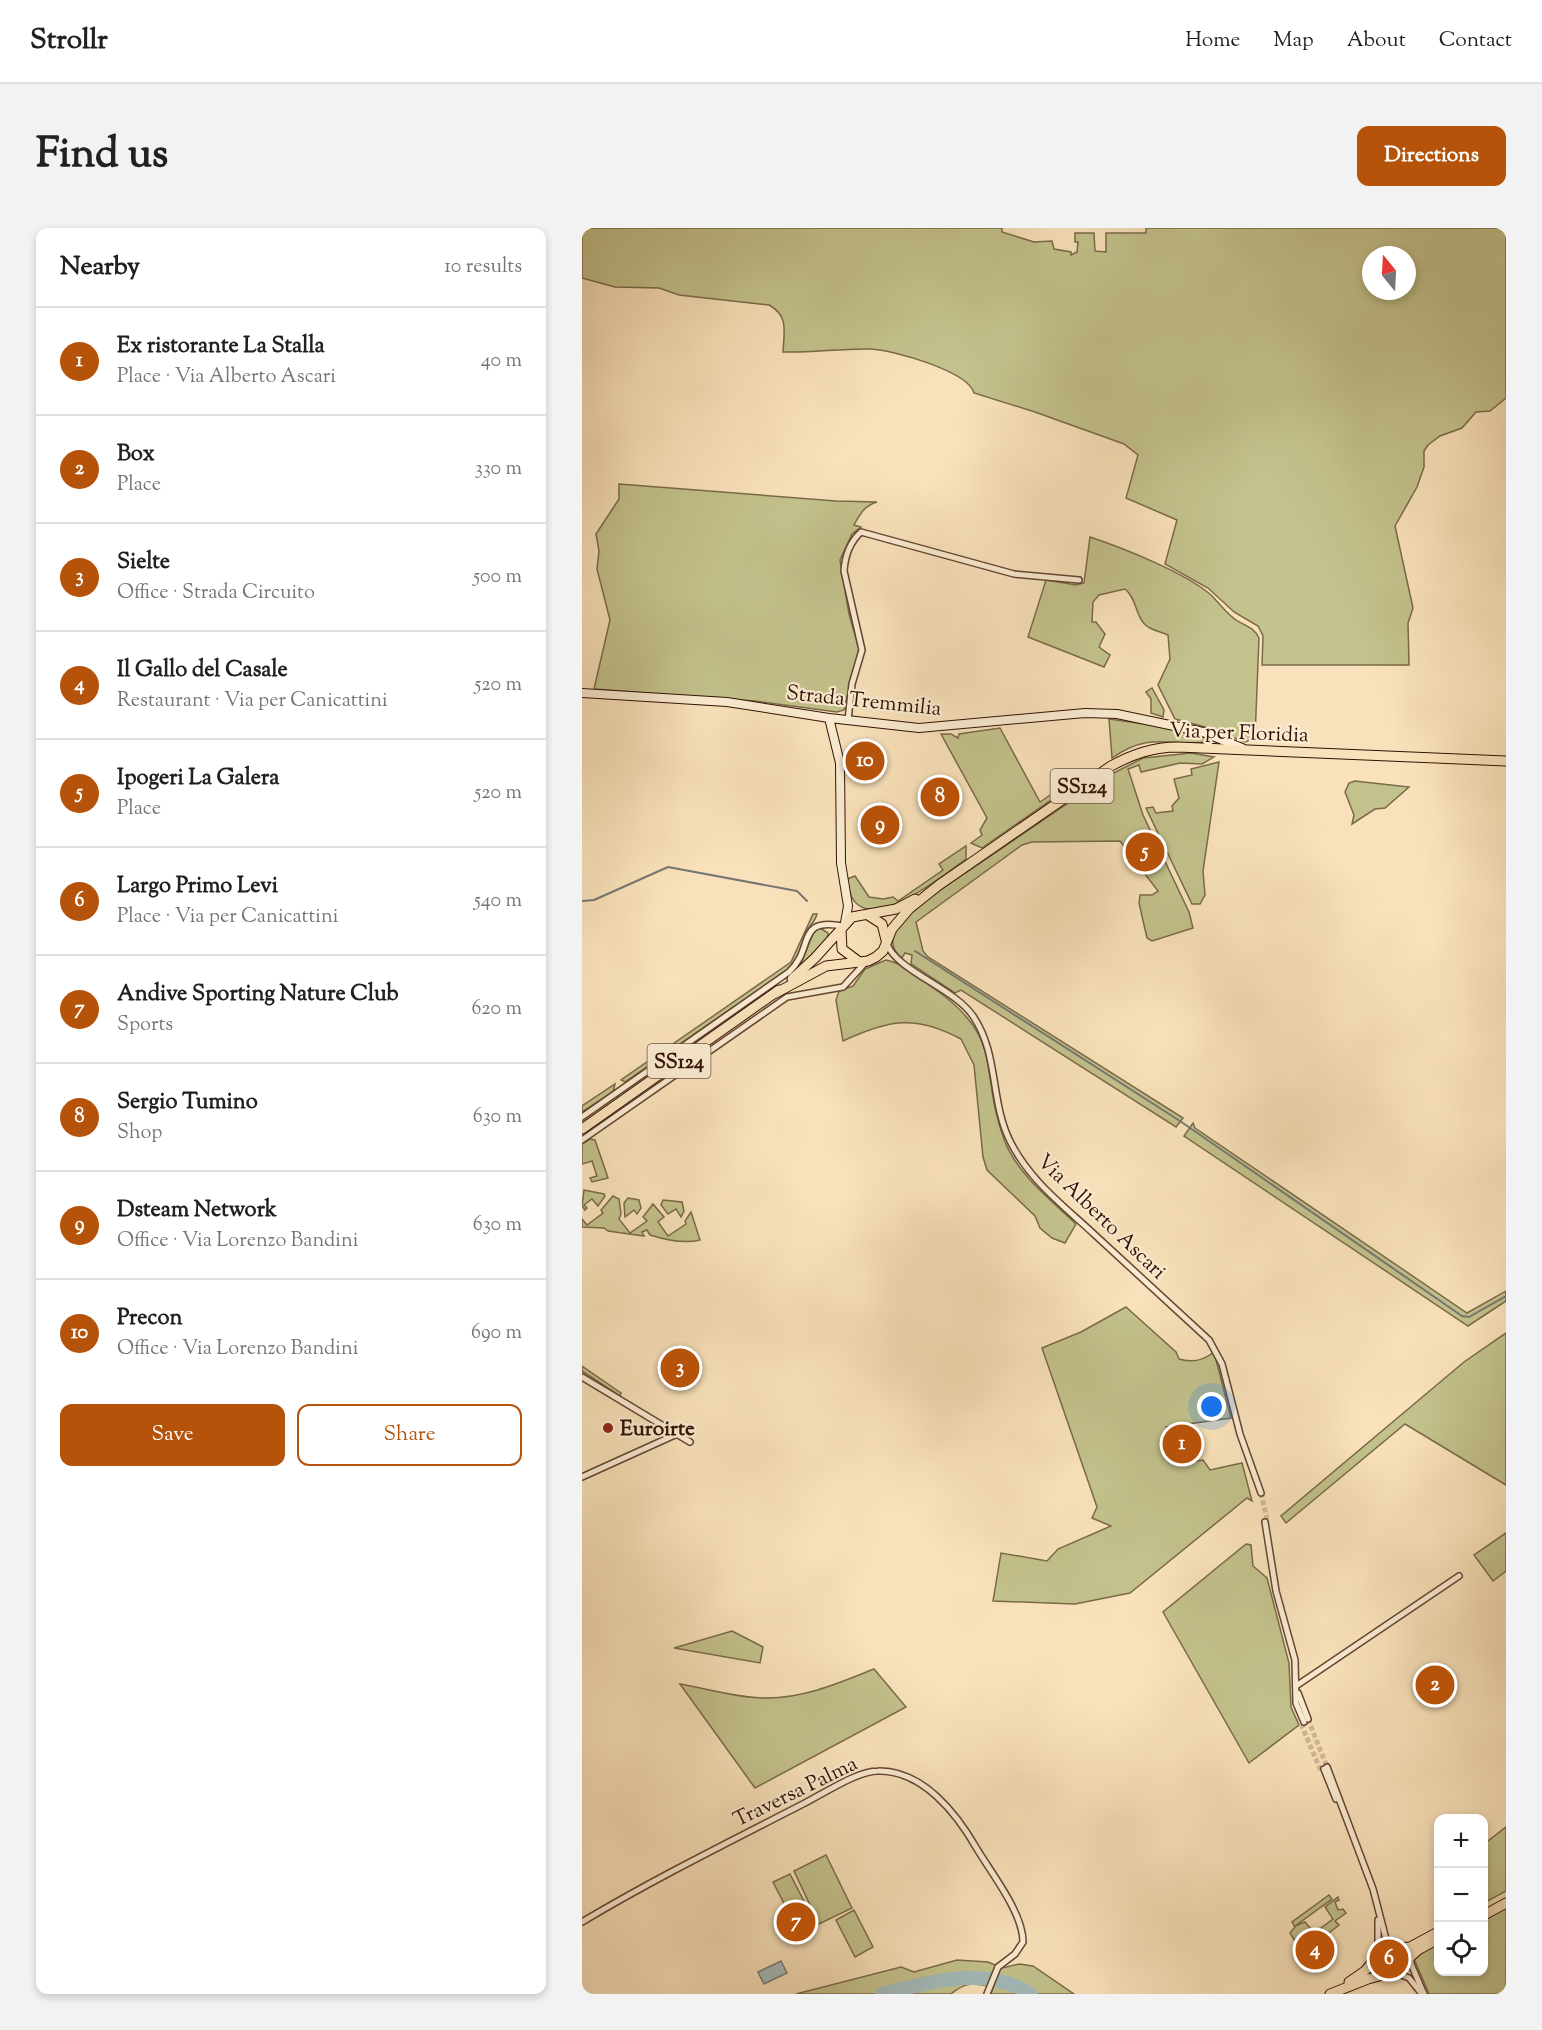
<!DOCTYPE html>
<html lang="en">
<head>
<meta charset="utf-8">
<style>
	:root { --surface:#fff; --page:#f2f2f2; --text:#202124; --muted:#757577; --line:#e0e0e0; --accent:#b45309 }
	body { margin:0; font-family:"Sorts Mill Goudy",serif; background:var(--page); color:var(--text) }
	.controls { position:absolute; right:18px; bottom:18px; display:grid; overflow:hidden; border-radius:12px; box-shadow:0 3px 9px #0003 }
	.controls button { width:54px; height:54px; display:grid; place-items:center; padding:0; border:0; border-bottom:2px solid var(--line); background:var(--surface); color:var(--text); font:30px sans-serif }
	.compass { position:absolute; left:780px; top:18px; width:54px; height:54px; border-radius:50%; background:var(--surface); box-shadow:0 3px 9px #0003; rotate:342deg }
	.you { position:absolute; left:630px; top:1179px; width:21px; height:21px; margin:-15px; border:4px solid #fff; border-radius:50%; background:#1a73e8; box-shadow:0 0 0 9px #1a73e833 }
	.badge { display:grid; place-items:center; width:39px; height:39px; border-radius:50%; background:var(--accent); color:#fff; font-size:20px; font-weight:700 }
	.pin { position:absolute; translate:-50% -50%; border:3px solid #fff; box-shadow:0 2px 6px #0006 }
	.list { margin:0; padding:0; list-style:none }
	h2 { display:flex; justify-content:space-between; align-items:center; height:78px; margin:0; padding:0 24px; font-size:26px }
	h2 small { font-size:20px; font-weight:400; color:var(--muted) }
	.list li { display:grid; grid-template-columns:39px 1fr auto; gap:18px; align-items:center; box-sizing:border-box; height:108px; padding:0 24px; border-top:2px solid var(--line) }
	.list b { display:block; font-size:22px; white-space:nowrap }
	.list p { margin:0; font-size:20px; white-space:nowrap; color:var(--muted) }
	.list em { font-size:20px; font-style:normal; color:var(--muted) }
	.actions { display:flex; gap:12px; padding:18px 24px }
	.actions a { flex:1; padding:14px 0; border:2px solid var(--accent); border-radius:12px; text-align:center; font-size:21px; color:var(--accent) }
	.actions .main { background:var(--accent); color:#fff }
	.icon { flex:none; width:33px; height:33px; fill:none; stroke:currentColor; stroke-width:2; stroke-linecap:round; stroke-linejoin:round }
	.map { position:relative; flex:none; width:924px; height:1766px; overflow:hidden; border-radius:12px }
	header { display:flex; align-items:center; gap:36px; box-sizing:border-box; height:84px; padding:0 30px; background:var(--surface); border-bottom:2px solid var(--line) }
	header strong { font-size:28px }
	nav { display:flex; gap:33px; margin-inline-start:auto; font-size:21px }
	.intro { display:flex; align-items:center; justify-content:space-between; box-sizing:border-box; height:144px; padding:0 36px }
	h1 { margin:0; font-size:42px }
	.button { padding:15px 27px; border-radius:12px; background:var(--accent); color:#fff; font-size:21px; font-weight:700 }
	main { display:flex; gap:36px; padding:0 36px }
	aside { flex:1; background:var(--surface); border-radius:12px; box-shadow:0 3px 9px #0003 }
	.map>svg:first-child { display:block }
	.green { fill:#c3c28c; stroke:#7a6a48; stroke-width:1.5; fill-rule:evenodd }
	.water { fill:#a3bbbb; stroke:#767772; stroke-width:1.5 }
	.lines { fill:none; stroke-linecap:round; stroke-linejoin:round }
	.stream { stroke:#767772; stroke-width:2 }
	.river { stroke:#a3bbbb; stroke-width:14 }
	.street-tunnel { stroke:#d1b896; stroke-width:5; stroke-dasharray:5 2.5; stroke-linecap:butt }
	.street-casing { stroke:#644532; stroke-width:8 }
	.secondary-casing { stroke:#321104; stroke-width:10 }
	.primary-casing { stroke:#321104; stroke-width:11 }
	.street { stroke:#fbecd3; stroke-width:5 }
	.secondary { stroke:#fbecd3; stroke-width:8 }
	.primary { stroke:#f9e2bb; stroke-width:9 }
	.poi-dot { fill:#8f2418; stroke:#fbecd3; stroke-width:2 }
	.labels { text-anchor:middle; stroke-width:4.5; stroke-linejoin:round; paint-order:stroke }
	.shield { fill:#fbecd3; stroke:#6e5342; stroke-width:1.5 }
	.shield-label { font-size:20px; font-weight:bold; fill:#321104 }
	.street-label { font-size:21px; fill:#321104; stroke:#fbecd3 }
	.poi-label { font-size:21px; font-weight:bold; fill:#321104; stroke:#fbecd3; text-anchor:start }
</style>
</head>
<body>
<header>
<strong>Strollr</strong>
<nav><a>Home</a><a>Map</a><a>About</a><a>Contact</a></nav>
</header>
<div class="intro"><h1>Find us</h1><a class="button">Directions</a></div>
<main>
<aside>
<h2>Nearby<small>10 results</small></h2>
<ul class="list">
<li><span class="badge">1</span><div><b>Ex ristorante La Stalla</b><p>Place · Via Alberto Ascari</p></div><em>40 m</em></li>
<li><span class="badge">2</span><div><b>Box</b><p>Place</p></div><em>330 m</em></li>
<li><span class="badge">3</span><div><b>Sielte</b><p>Office · Strada Circuito</p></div><em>500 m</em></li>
<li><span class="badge">4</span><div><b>Il Gallo del Casale</b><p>Restaurant · Via per Canicattini</p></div><em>520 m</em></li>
<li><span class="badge">5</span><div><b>Ipogeri La Galera</b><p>Place</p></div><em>520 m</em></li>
<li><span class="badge">6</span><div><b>Largo Primo Levi</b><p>Place · Via per Canicattini</p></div><em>540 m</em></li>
<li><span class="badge">7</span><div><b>Andive Sporting Nature Club</b><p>Sports</p></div><em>620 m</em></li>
<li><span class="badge">8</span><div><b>Sergio Tumino</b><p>Shop</p></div><em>630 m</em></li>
<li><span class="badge">9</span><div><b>Dsteam Network</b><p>Office · Via Lorenzo Bandini</p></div><em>630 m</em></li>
<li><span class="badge">10</span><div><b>Precon</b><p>Office · Via Lorenzo Bandini</p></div><em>690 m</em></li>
</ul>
<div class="actions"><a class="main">Save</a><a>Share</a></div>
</aside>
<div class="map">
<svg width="924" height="1766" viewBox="0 0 924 1766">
	<rect width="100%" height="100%" fill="#f9e2bb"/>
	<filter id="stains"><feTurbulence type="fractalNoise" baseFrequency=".00333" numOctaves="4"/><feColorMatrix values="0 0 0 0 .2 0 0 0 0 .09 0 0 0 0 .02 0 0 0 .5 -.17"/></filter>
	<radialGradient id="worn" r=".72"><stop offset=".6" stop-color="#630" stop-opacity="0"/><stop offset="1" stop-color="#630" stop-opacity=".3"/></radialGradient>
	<g class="green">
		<path d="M0 0H420V4L452 14 470 13 472 21 489 24V27L495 24 496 14H493V5H512L513 23 524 24V5H564V0H924V170L908 183 894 184 880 200 858 208 846 217 842 223V239L835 259 813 298 831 380 826 395 827 437H680L681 408 676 398 652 384 626 360 583 336 595 292 544 270 556 227 542 216 453 184 392 165C386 143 311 122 289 121 260 120 230 125 201 124 202 103 207 88 187 77L97 67 77 60 33 59 0 50ZM789 27H825V63H789Z"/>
		<path d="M37 256 254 273 295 274C282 278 278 286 272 297L279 299 270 306 258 332 267 386 277 421 262 482 255 484 173 473 12 461 28 392 15 341 17 323 14 306 37 271Z"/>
		<path d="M508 309C541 320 604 345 629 367 636 374 642 382 649 388 658 397 671 397 677 410L673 510 663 514 623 499 593 491 576 457 588 431 586 407C580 404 573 403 568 400 553 393 556 371 543 361L517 367 511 374 510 394H514L523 406 517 419 528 427 522 439 446 409 464 352 494 357 502 355Z"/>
		<path d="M570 460 582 482 581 489 569 485V471L564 464Z"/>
		<path d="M527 491 576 498 628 511 629 513C589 521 572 501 530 530Z"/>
		<path d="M418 500 458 574 474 563 479 565 400 620 389 615 400 607 398 602 405 590 359 506H369L376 510 377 506Z"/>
		<path d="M609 525 632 529 620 536 598 535 559 544 557 537 546 541 561 587 607 684 611 700 570 713 565 710 557 675 558 667H570L576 663 538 613 450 614 440 617 334 694 341 723 346 729 601 890 594 899 379 762 373 765 329 736 330 727 323 725 320 730C300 715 317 696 329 682L526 548 561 530Z"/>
		<path d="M637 534 621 643 623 667 618 676H610L564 580 571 579 574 585 591 583 590 578 597 570 592 551 610 547 609 541Z"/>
		<path d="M773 553 827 559 803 580 793 581 770 596 772 587 763 564 767 555Z"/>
		<path d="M384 618V631C358 649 272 722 265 651L273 648 287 669 301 671 311 669 316 673 361 642 357 636Z"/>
		<path d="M231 686H235C233 695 226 698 223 706 218 720 217 731 206 741L43 854 39 852 209 734Z"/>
		<path d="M238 700 246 705 245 712 218 738 233 701Z"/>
		<path d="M304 732C320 735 334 747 347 757 426 810 395 840 423 914 437 948 469 972 494 996L483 1015 470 1010 458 1000 453 988 405 942 401 929 392 837 379 811C333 786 306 792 261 813L254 772 257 763 271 758 283 741Z"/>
		<path d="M33 856 31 864 0 884V878Z"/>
		<path d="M611 895 613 900 885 1085 924 1063V1073L886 1098 602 908Z"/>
		<path d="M8 911 13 912 26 950 10 954 8 950 15 948 10 933 0 936V916Z"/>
		<path d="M2 962 22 966 23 968 16 978 10 971 2 977 5 980 3 982 0 978Z"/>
		<path d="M31 968 37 971 39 986 37 991 48 1005 65 993 61 989 71 976 82 989 76 994 86 1008 104 996 103 993 109 984 118 1012C103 1016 84 1012 68 1007L65 1002 60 1004 62 1008 26 1003 22 1000 0 999V991L5 997 21 985 19 982Z"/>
		<path d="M46 970 57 972 59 980 55 986 52 982 43 989 42 975Z"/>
		<path d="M81 972 100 974 102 983 99 989 94 981 86 986 79 977Z"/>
		<path d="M544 1079 594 1124 597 1131C610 1135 621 1133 632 1124L649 1190 584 1199 588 1230H597L599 1235 621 1232 628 1242 660 1235 670 1273 665 1270 548 1365 493 1376 411 1373 419 1325 465 1333 476 1321 529 1298 510 1290 515 1279 460 1120 499 1104Z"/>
		<path d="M924 1105V1257L823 1196 704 1295 699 1288 882 1134Z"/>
		<path d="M0 1138 39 1165 38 1168 0 1143Z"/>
		<path d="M924 1305V1343L911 1353 892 1327Z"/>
		<path d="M664 1316 669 1317 671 1338 685 1350 707 1435 709 1479 717 1497 667 1535 581 1384Z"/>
		<path d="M150 1403 181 1419 178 1435 92 1420Z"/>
		<path d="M292 1441 324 1479 173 1560 98 1456C126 1461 157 1470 185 1470 223 1470 257 1455 292 1441Z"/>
		<path d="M924 1599V1663L902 1675V1616Z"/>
		<path d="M244 1627 270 1680 237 1696 212 1643Z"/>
		<path d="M208 1646 226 1681 209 1689 191 1654Z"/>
		<path d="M747 1667 750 1671 713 1698 723 1694 732 1705 751 1691 743 1679 756 1669 757 1672 753 1674 756 1682 761 1681 764 1685 753 1693 757 1697 729 1719 721 1707 713 1713 708 1705 713 1699 710 1694Z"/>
		<path d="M924 1679V1766H847L832 1731 838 1725 856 1715V1744H902V1691Z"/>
		<path d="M272 1682 291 1719 273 1729 254 1692Z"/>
		<circle cx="807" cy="1733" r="7"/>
		<path d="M375 1732 406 1734 420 1740 437 1736 451 1738 492 1766H409L411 1759C393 1755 384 1753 369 1766H214L319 1739 332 1744Z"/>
	</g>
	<path class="water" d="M199 1733 205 1745 182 1756 176 1744Z"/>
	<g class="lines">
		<g class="stream">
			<path d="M0 673 12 672 86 639 215 663 225 673"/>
			<path d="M333 723 598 893 880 1088 887 1089 924 1068"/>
		</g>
		<path class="river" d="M300 1766C348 1754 404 1737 449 1766"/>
		<g class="street-tunnel">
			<path d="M679 1265 685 1291"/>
			<path d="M726 1491 745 1539"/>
			<path d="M719 1496 739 1543"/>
		</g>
		<g class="street-casing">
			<g id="street">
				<path d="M266 492 270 456 280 422 262 343C263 328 268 314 279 304L432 346 497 352"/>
				<path d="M305 716C315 743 372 760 391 788 417 826 408 873 428 913 447 952 482 978 513 1007 551 1042 589 1077 627 1112L640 1136 658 1206 679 1265"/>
				<path d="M0 889 207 744C233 720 213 689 261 698"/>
				<path d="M0 912 205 769 261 759 283 735"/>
				<path d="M0 1149 108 1214"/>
				<path d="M0 1249 95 1206"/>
				<path d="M683 1294 694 1363 713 1432 714 1475 722 1494"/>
				<path d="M714 1458 877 1348"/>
				<path d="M716 1465 726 1491"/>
				<path d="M745 1539 791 1661 804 1711 811 1719"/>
				<path d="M742 1541 754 1571"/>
				<path d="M0 1694C72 1651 147 1614 221 1576 241 1566 275 1543 296 1543 341 1542 375 1586 395 1621 410 1646 441 1685 441 1714L433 1726 416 1739 405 1766"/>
				<path d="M796 1725V1692"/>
				<path d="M829 1729V1736L842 1766"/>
				<path d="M812 1744 827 1750 840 1766"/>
			</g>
		</g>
		<g class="secondary-casing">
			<g id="secondary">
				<path d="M0 465 145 474 247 490 337 500 503 485 535 486 621 504 660 520"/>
				<path d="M247 490 258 535 259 635 266 678 263 695"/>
			</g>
		</g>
		<g class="primary-casing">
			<g id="primary">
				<path d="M286 687 300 696 304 712"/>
				<path d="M259 702 260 721 276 733"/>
				<path d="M210 751 233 730 270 689 314 681 333 671"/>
				<path d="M194 765 244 738 286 733 294 729 301 723 310 701 327 681 357 657 529 538C551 526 571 519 596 519L924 533"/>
				<path d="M0 901 197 762"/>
				<path d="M902 1687 924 1675"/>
				<path d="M767 1754 783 1743 801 1721 828 1719 856 1704"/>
				<path d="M748 1766 786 1751 812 1744 836 1722 856 1711"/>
			</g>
		</g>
		<use href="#street" class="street"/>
		<use href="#secondary" class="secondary"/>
		<use href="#primary" class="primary"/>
	</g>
	<circle class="poi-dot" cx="26" cy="1200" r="6"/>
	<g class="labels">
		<g class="shield">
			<rect x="468.5" y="541" width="63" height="34" rx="4.5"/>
			<rect x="65.5" y="816" width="63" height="34" rx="4.5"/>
		</g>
		<g class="shield-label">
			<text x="500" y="565">SS124</text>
			<text x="97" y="840">SS124</text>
		</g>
		<g class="street-label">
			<text transform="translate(282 472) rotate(6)" y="7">Strada Tremmilia</text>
			<text transform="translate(657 504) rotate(2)" y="7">Via per Floridia</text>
			<text transform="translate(520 988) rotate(44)" y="7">Via Alberto Ascari</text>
			<text transform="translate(213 1563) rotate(-26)" y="7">Traversa Palma</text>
		</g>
		<g class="poi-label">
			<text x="38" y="1207">Euroirte</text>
		</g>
	</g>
	<rect width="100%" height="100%" filter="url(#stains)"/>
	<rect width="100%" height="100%" fill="url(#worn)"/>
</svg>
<div class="controls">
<button>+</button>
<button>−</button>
<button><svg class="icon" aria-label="locate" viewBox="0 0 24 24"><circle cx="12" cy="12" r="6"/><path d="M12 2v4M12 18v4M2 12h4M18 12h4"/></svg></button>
</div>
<svg class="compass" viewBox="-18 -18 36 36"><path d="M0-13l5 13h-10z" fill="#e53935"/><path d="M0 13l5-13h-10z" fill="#757577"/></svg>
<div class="you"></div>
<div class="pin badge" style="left:600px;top:1216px">1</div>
<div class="pin badge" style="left:853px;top:1457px">2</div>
<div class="pin badge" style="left:98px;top:1140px">3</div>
<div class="pin badge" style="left:733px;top:1722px">4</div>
<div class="pin badge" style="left:563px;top:624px">5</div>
<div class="pin badge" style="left:807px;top:1731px">6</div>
<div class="pin badge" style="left:214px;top:1694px">7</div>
<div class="pin badge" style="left:358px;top:569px">8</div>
<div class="pin badge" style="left:298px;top:597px">9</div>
<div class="pin badge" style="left:283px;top:533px">10</div>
</div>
</main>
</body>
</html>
